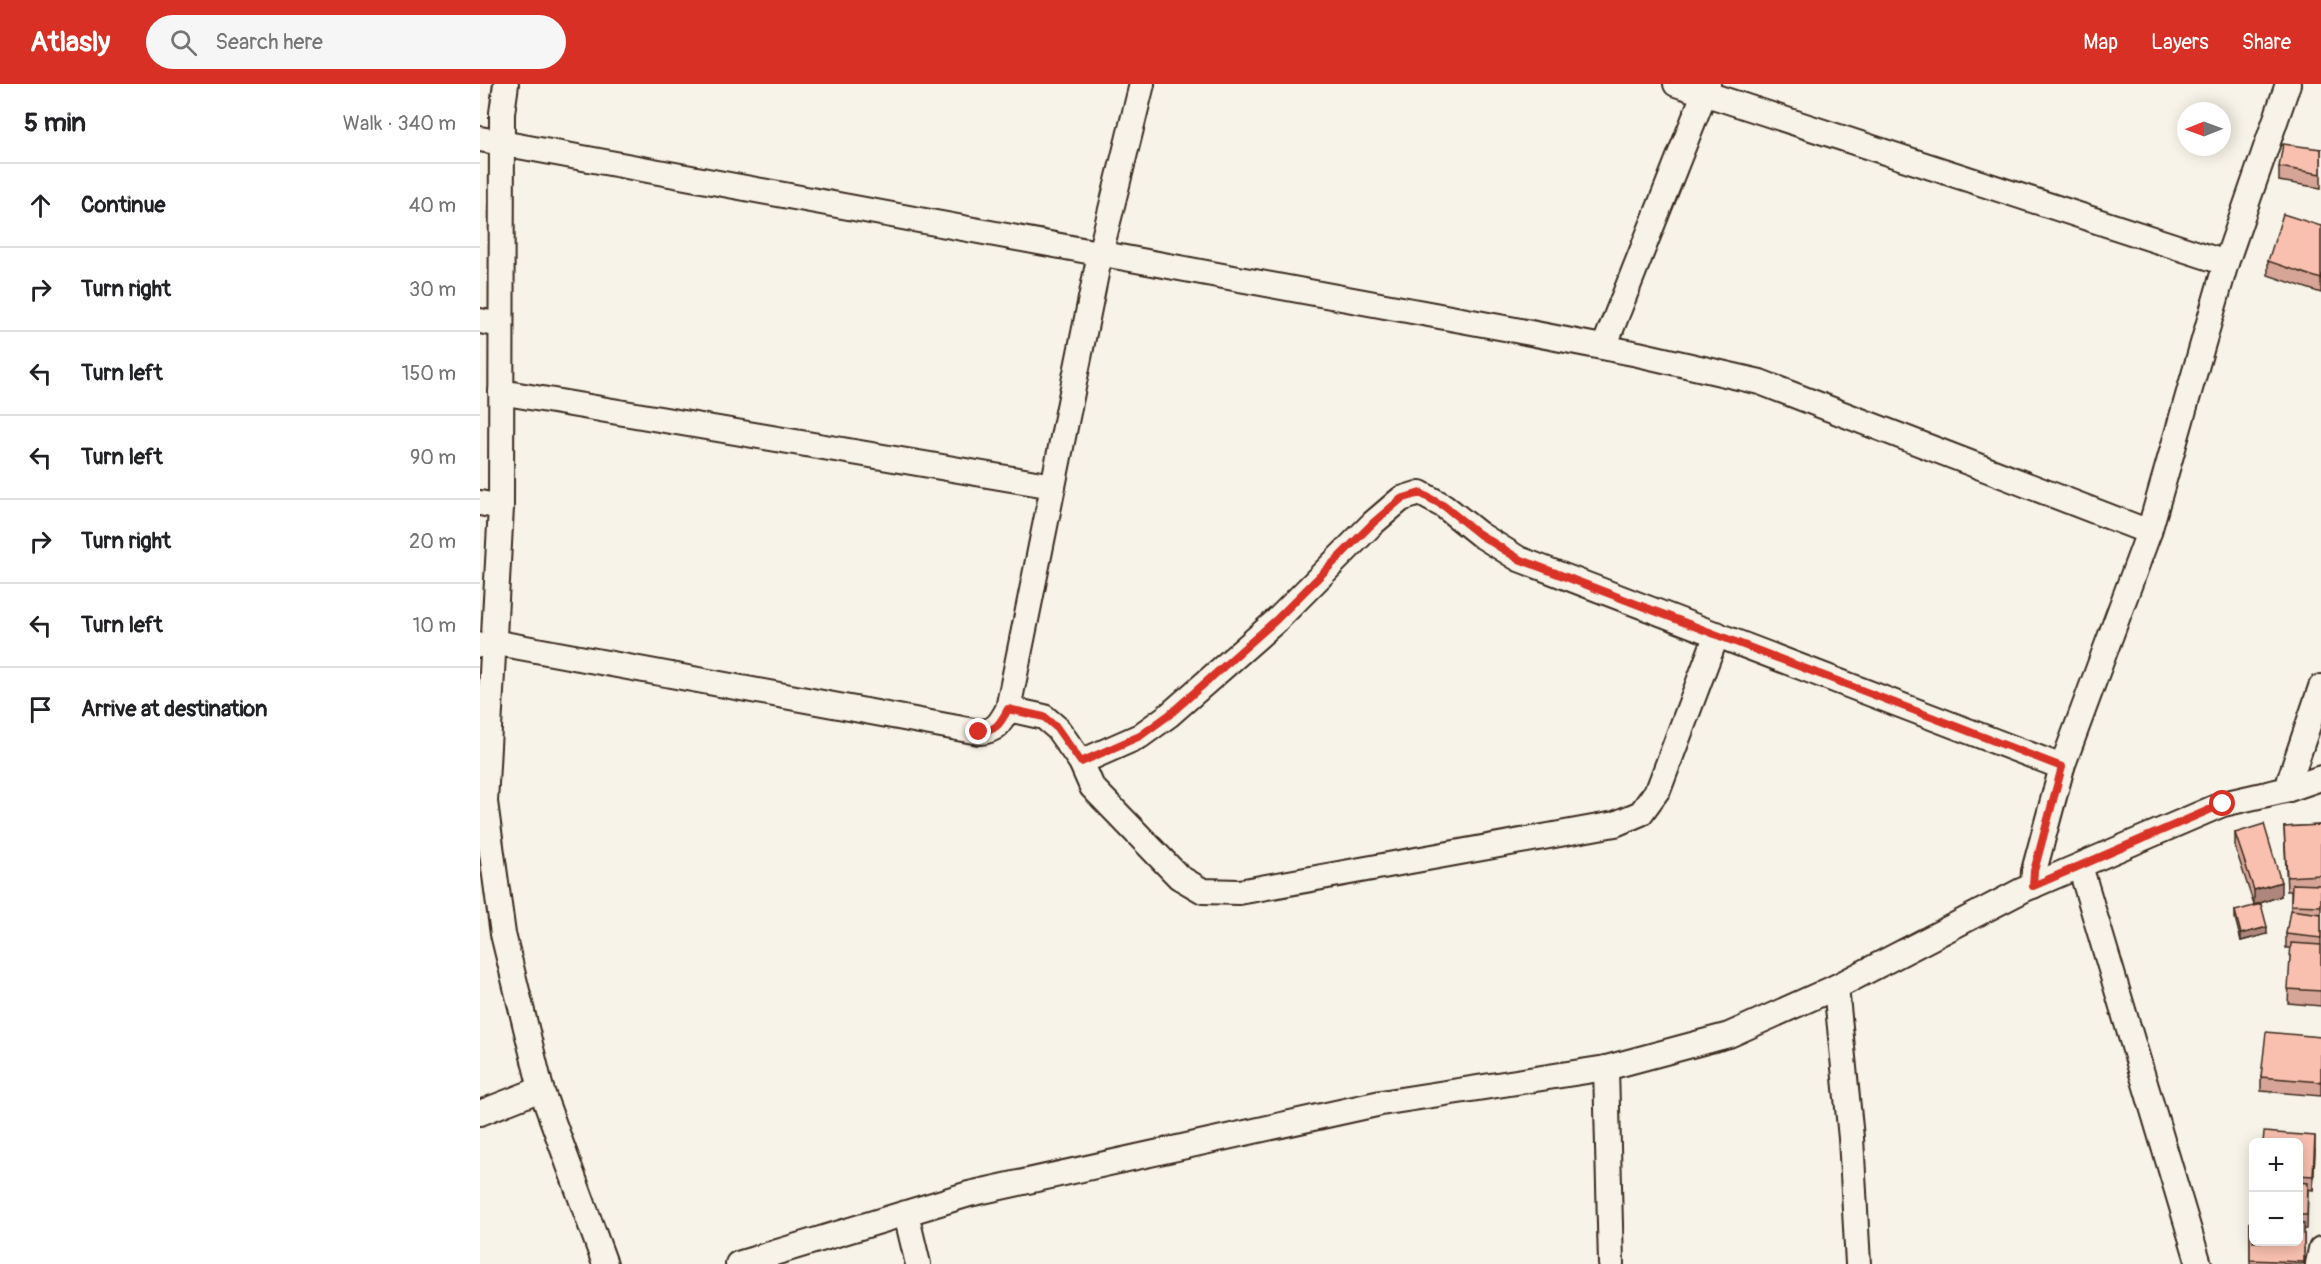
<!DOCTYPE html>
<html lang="en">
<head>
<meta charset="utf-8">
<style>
	:root { --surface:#fff; --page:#f6f6f6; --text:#202124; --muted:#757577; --line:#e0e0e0; --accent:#d93025 }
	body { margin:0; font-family:Pangolin,sans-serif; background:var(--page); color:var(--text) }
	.controls { position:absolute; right:18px; bottom:18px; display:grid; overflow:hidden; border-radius:9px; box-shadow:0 3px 15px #0003 }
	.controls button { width:54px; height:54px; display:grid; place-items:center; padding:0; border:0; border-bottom:2px solid var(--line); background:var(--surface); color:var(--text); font:30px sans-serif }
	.compass { position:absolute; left:1697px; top:18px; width:54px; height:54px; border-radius:50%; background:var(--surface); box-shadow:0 3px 15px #0003; rotate:269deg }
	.stop { position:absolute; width:18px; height:18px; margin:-14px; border:4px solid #d93025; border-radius:50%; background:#fff }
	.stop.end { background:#d93025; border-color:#fff; box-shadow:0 2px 6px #0008 }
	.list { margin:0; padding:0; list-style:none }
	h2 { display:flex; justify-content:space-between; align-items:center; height:78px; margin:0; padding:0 24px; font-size:26px }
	h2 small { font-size:20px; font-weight:400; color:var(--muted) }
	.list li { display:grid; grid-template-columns:39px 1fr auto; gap:18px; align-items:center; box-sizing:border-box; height:84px; padding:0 24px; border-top:2px solid var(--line) }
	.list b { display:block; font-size:22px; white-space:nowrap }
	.list em { font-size:20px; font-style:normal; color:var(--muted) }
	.icon { flex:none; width:33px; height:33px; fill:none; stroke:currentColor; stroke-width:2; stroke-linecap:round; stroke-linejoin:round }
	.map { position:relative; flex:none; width:1841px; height:1180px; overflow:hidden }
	header { display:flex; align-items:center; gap:36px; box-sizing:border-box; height:84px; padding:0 30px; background:var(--accent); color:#fff }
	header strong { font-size:28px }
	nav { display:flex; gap:33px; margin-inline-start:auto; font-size:21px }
	.search { width:420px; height:54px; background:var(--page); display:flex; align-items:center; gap:15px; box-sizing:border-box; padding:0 21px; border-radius:33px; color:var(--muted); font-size:22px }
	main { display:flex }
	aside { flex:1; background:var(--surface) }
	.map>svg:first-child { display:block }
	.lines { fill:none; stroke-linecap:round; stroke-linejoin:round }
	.street-casing { stroke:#3b2a1e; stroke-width:28 }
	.street { stroke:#f7f3e8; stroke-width:24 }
	.wall { fill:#d6a597; stroke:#3b2a1e; stroke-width:1.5 }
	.shaded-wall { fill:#ae867b; stroke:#3b2a1e; stroke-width:1.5 }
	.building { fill:#f9c0b0; stroke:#3b2a1e; stroke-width:1.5 }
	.route { stroke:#d93025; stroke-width:8 }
</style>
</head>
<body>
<header>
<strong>Atlasly</strong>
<div class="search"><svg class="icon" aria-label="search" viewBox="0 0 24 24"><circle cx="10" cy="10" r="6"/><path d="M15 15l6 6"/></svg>Search here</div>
<nav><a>Map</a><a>Layers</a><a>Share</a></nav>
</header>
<main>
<aside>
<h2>5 min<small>Walk · 340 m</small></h2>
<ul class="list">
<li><svg class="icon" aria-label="ahead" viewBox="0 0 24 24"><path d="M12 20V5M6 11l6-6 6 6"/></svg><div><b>Continue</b></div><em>40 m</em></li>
<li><svg class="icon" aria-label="right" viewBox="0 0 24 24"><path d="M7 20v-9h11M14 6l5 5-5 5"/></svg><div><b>Turn right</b></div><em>30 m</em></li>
<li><svg class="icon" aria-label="left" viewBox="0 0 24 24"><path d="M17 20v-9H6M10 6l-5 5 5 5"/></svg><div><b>Turn left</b></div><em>150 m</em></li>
<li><svg class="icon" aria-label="left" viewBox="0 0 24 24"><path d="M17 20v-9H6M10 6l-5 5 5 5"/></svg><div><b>Turn left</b></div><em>90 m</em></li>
<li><svg class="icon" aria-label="right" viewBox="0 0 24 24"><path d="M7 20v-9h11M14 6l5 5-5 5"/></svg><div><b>Turn right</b></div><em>20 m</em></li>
<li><svg class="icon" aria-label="left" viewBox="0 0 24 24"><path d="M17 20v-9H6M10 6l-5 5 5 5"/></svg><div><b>Turn left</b></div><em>10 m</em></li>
<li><svg class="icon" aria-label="arrive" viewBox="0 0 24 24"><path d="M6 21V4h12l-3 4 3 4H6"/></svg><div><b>Arrive at destination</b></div></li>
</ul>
</aside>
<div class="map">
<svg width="1841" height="1180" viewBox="0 0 1841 1180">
	<rect width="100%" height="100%" fill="#f7f3e8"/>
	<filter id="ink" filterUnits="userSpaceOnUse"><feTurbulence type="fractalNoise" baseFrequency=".0167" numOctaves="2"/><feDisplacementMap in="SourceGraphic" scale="12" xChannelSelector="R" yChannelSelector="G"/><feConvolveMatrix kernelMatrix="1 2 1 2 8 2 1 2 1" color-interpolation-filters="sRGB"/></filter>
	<g filter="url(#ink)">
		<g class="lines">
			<g class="street-casing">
				<g id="street">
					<path d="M26 0 22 29 21 423 5 718 23 850 61 1005 125 1180"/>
					<path d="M1196 0 1746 179"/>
					<path d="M0 55 1030 245 1158 270 1280 298 1669 448"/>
					<path d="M0 237 21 241"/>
					<path d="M1124 263 1228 0"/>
					<path d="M21 308 573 402"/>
					<path d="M0 419 21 423"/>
					<path d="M0 561H7L13 558 499 648C516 647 520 640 528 625L620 170 662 0"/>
					<path d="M528 625 564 633 577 644 601 678 612 703 699 793 723 807 759 808 1135 740 1161 729 1179 704 1237 550"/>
					<path d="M601 678 660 652 689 631 797 536 893 439 921 415 940 409 964 422 999 450 1039 475 1582 683"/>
					<path d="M1809 705 1810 695 1841 603"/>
					<path d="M1600 782 1719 1180"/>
					<path d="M1553 802 1554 787 1582 683 1669 448 1746 179 1808 0"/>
					<path d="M1356 903 1371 1054 1378 1180"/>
					<path d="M1126 984 1131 1180"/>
					<path d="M0 1029 61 1005"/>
					<path d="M426 1130 438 1180"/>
					<path d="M258 1180 489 1110 901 1019 1126 984 1249 951 1356 903 1543 806 1743 720 1809 705 1841 694"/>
					<path d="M1838 1180 1841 1165"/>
				</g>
			</g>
			<use href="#street" class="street"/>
		</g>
		<g class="wall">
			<path d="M1841 65V104L1799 97V83Z"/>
			<path d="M1841 142V209L1788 191V177Z"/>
			<path d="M1841 741V922L1808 919 1811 864H1806V850L1811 826V807H1807L1804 743Z"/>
			<path d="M1755 749 1801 812 1774 821 1755 763Z"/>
			<path d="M1755 827 1787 850 1761 857 1755 834Z"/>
			<path d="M1841 953V1012L1781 1007V993Z"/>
			<path d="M1818 1059 1835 1066 1833 1106 1828 1105 1827 1145H1824V1180H1770V1138L1818 1158Z"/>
		</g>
		<g class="shaded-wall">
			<path d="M1801 798V812L1774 821V806Z"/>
			<path d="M1787 843V850L1761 857V850Z"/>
			<path d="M1835 1052V1066L1833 1106V1092Z"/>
		</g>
		<g class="building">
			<path d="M1803 60 1841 65V90L1799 83Z"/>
			<path d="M1803 130 1841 142V195L1788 177Z"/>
			<path d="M1784 740 1801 798 1774 806 1755 749Z"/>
			<path d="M1841 741V791L1807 793 1804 743Z"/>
			<path d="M1812 800 1841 801V822L1811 821Z"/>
			<path d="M1781 820 1787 843 1761 850 1755 827Z"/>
			<path d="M1810 826 1841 830V854L1806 850Z"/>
			<path d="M1811 859 1841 861V907L1808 905Z"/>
			<path d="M1786 948 1841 953V998L1781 993Z"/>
			<path d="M1784 1048 1835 1052 1833 1092 1818 1091V1059H1783Z"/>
			<path d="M1818 1098 1828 1099 1827 1131H1818Z"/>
			<path d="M1770 1138H1773V1158H1818V1139H1824V1178L1770 1176Z"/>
		</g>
	</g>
	<g class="lines" filter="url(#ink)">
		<path class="route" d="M499 648C516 647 520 640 528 625L564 633 577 644 601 678 660 652 689 631 796 536 893 439 921 415 940 409 964 422 999 450 1039 475 1582 683 1554 787 1553 802 1743 720"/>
	</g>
</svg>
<div class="controls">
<button>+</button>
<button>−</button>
</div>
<svg class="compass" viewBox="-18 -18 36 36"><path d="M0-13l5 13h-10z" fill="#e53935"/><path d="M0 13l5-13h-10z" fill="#757577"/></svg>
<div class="stop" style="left:1743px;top:720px"></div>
<div class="stop end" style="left:499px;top:648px"></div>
</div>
</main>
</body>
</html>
